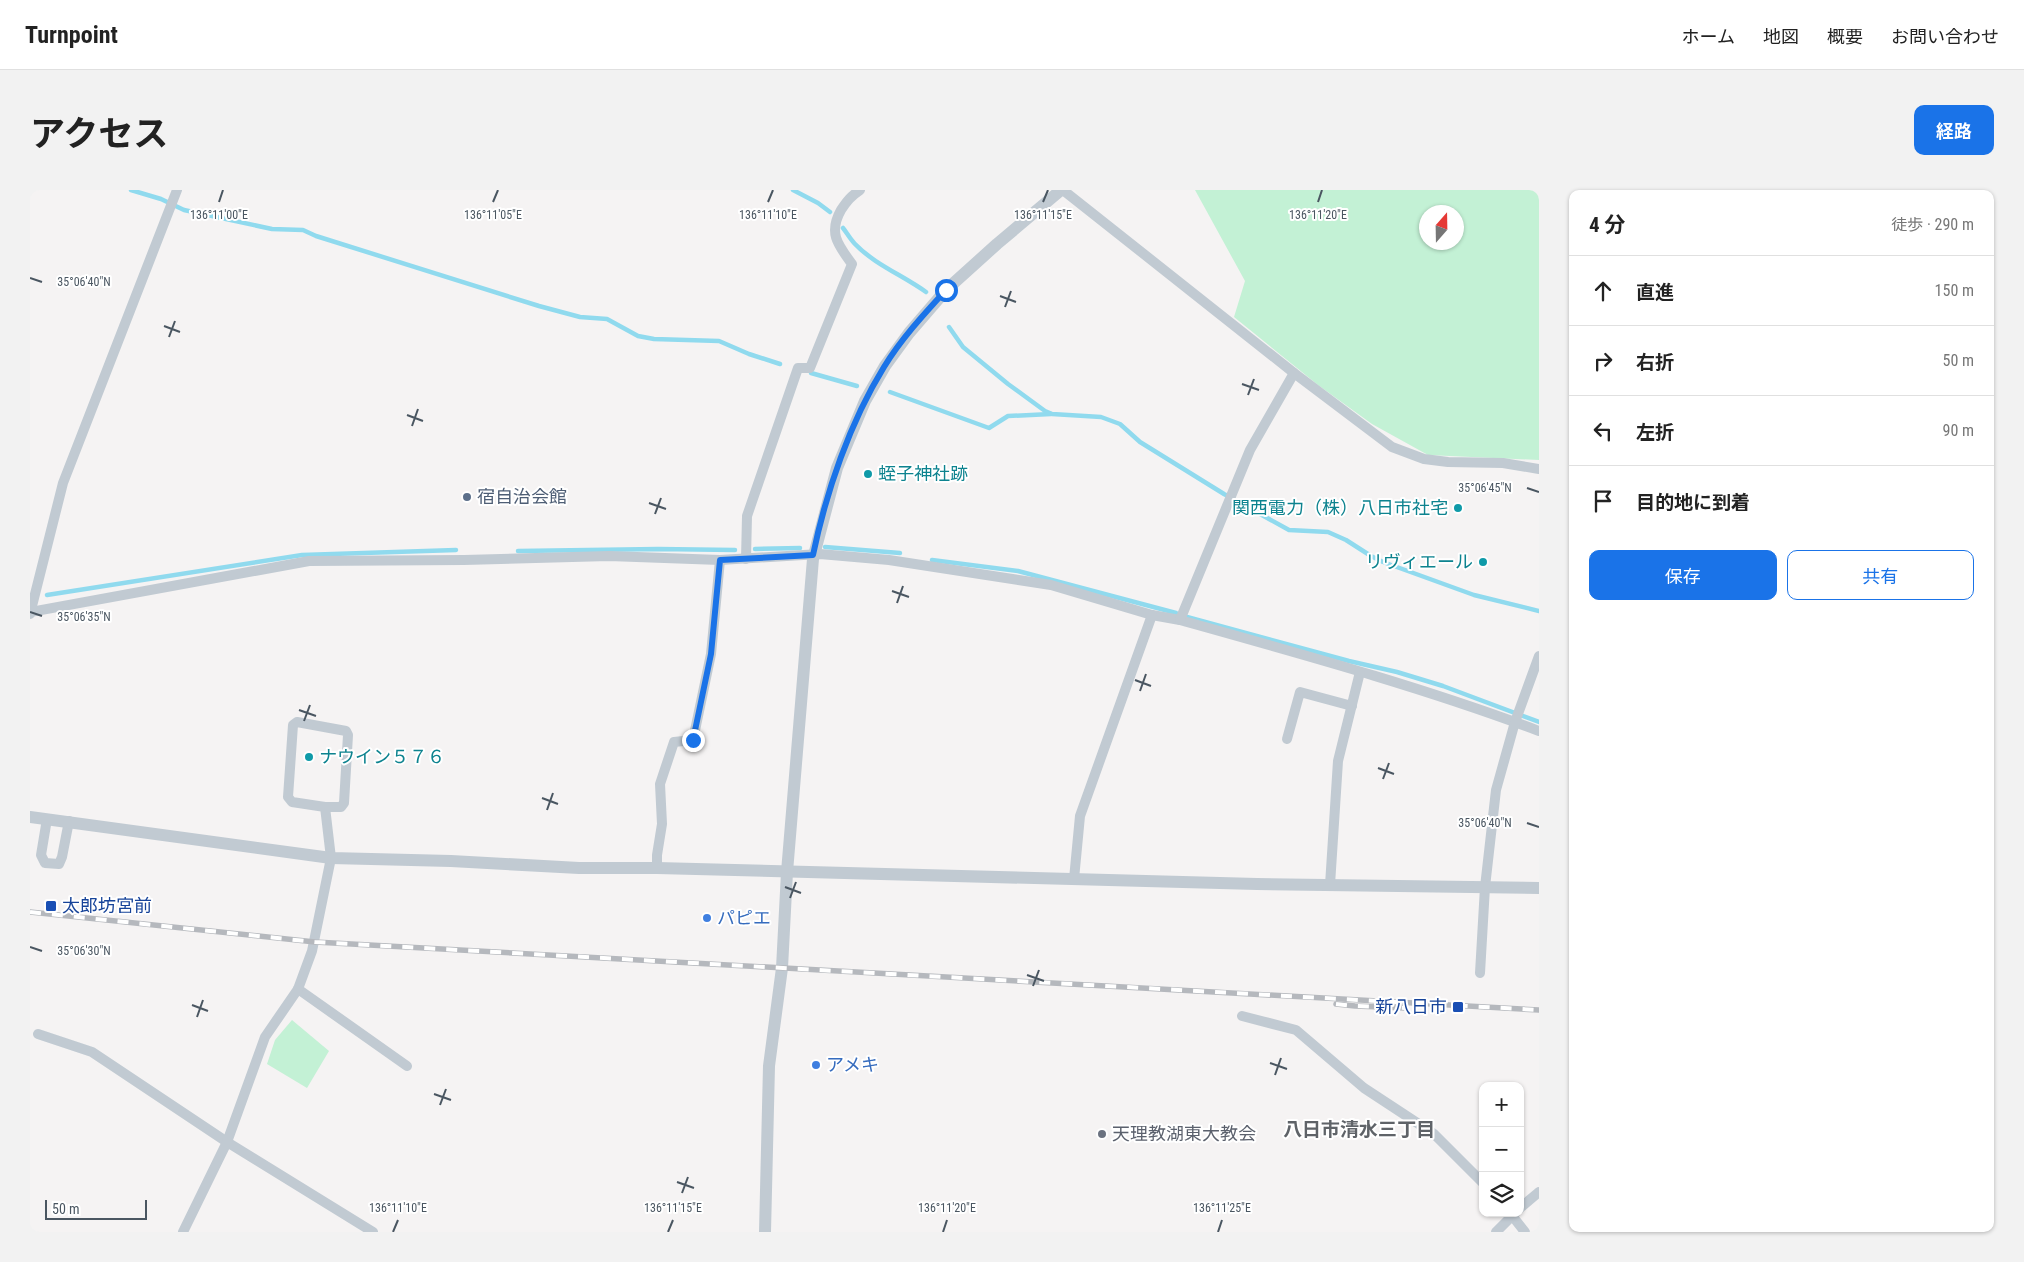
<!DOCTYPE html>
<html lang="ja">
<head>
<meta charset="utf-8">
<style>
	:root { --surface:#fff; --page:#f2f2f2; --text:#222; --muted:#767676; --line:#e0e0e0; --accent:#1a73e8 }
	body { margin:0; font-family:"Roboto Condensed","Noto Sans JP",sans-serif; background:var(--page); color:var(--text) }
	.controls { position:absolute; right:15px; bottom:15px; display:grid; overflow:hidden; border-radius:10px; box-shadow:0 1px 4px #0004 }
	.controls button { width:45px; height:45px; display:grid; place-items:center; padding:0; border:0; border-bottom:1px solid var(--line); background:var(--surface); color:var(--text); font:25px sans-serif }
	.compass { position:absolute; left:1389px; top:15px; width:45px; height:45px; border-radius:50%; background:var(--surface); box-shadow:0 1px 4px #0004; rotate:20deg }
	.scale { position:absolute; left:15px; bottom:12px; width:102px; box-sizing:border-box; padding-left:5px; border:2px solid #4a5661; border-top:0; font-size:14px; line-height:18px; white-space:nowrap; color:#4a5661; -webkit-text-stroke:4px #fff; paint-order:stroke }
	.stop { position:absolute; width:15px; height:15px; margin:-11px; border:4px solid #1a73e8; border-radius:50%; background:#fff }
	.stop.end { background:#1a73e8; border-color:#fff; box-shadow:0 1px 5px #0008 }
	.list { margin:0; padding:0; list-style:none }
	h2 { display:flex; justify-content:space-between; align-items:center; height:65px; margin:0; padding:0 20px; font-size:21px }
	h2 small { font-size:16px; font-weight:400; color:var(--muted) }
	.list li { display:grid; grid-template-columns:32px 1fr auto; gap:15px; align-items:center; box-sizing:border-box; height:70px; padding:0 20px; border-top:1px solid var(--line) }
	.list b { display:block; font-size:19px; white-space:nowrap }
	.list em { font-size:16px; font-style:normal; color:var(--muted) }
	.actions { display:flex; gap:10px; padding:15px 20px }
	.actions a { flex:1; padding:11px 0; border:1px solid var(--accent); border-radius:10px; text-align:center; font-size:18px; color:var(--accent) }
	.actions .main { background:var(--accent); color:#fff }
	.icon { flex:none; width:28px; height:28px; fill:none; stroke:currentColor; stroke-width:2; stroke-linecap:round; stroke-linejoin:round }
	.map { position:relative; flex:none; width:1509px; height:1042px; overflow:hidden; border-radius:10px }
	header { display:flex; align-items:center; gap:30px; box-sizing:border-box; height:70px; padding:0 25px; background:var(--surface); border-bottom:1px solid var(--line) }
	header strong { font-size:24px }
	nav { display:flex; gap:28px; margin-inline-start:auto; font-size:18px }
	.intro { display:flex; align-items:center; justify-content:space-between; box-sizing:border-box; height:120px; padding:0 30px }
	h1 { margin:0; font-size:35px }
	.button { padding:12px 22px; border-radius:10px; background:var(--accent); color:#fff; font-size:18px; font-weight:700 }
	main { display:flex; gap:30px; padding:0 30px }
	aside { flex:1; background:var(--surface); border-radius:10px; box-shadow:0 1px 4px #0004 }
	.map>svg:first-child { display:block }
	.green { fill:#c3f1d5; fill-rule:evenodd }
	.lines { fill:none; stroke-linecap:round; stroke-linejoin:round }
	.stream { stroke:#90daee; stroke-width:4.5 }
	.minor { stroke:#c1cad2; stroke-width:10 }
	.tertiary { stroke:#c1cad2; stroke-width:12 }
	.rail-casing { stroke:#b5b8bd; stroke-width:5.5 }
	.rail { stroke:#fff; stroke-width:4; stroke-dasharray:11; stroke-linecap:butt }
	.route { stroke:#1a73e8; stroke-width:6 }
	.ticks { fill:none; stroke:#4a5661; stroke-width:2 }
	.culture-dot { fill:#0f9aa8; stroke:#fff; stroke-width:2 }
	.service-dot { fill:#5c6f8a; stroke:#fff; stroke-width:2 }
	.transit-dot { fill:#1a4fb4; stroke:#fff; stroke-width:2 }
	.shop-dot { fill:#3f7fe0; stroke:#fff; stroke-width:2 }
	.worship-dot { fill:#6b7280; stroke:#fff; stroke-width:2 }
	.labels { text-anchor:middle; stroke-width:4; stroke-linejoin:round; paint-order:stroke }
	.culture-label { font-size:18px; fill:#0d838f; stroke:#fff; text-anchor:start }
	.service-label { font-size:18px; fill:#4e5e75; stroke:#fff; text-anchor:start }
	.transit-label { font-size:18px; fill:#164399; stroke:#fff; text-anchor:start }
	.shop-label { font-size:18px; fill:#366cbe; stroke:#fff; text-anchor:start }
	.worship-label { font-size:18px; fill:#5b616d; stroke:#fff; text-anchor:start }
	.neighbourhood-label { font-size:19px; font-weight:bold; fill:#5f6368; stroke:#fff }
	.ticks-label { font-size:12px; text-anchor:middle; fill:#4a5661; stroke:#fff; stroke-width:4; stroke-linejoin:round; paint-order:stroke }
</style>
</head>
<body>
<header>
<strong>Turnpoint</strong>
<nav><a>ホーム</a><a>地図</a><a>概要</a><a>お問い合わせ</a></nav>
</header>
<div class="intro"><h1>アクセス</h1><a class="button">経路</a></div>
<main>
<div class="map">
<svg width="1509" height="1042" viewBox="0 0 1509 1042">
	<rect width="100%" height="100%" fill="#f5f3f3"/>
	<g class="green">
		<path d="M1165 0H1509V270L1398 265 1342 234 1288 195 1204 127 1215 91ZM1396 22H1426V52H1396Z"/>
		<path d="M262 830 299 861 277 898 237 874 245 850Z"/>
	</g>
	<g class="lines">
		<g class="stream">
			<path d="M101 0 131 9 154 20 242 39 273 40 286 46 509 116 550 127 577 129 608 146 624 149 689 151 719 164 750 174"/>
			<path d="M763 0 788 13 800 22"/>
			<path d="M813 38C817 43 820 49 825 54 844 74 874 86 896 102"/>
			<path d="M919 137 933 157 978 194 1015 221 1022 224 1071 227 1090 234 1110 252 1194 304 1259 340 1298 342 1316 350 1341 366 1353 372 1444 405 1509 421"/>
			<path d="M781 183 827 196"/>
			<path d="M860 202 959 238 978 226 1021 224"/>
			<path d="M795 357 870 363"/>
			<path d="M725 359 770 358"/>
			<path d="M488 361 628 359 705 360"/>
			<path d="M902 370 988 381 1146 423"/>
			<path d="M17 405 272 365 426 360"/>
			<path d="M1157 427 1319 471 1367 482 1413 496 1509 532"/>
		</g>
		<g class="minor">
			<path d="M1033 0 1264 183 1362 257 1394 269 1418 272 1473 273 1509 279"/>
			<path d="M716 369 717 326 768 178H780L822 74C808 55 798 43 811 20 817 11 821 6 830 0"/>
			<path d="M0 422 279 371 434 370 579 366 690 370 790 364 859 370 1021 395 1122 425 1150 430C1271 464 1392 497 1509 541"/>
			<path d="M0 424 33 293 147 0"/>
			<path d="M1150 430 1220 260 1264 183"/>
			<path d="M1257 549 1270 502 1322 516"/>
			<path d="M17 629 11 665 15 673 29 674 32 667 39 631"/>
			<path d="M627 678V665L632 634 630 594 644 552 663 550 681 464 690 370"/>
			<path d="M1044 689 1050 626 1122 425"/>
			<path d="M1300 695 1308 571 1330 482"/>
			<path d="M1450 783 1455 697 1466 600 1485 532 1509 466"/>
			<path d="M268 799 377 876"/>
			<path d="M1212 826 1266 840 1334 898 1404 944 1453 993"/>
			<path d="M8 844 62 862 197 952 343 1042"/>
			<path d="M1490 1018 1509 1002"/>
			<path d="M1480 1023 1495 1042"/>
			<path d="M153 1042 197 952 235 847 268 799 282 761 301 668 295 617 262 612 258 607 263 535 267 532 316 541 318 545 314 613 311 617H295"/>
			<path d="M1466 1042 1485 1023"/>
		</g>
		<g class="tertiary">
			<path d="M0 627 301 668 421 671 549 678H627L1227 694 1509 698"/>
			<path d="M735 1042 739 876 752 778 757 682 783 369 807 278 835 211 855 176 879 143 916 100 967 54 1031 0"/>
		</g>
		<g class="rail-casing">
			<g id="rail">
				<path d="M0 722 285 752 1509 820"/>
				<path d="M1306 814 1325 816 1375 818"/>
			</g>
		</g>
		<use href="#rail" class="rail"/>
	</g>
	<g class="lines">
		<path class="route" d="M663 550 681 464 690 370 783 365C796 302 820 232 854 177 871 149 894 124 916 100"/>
	</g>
	<path class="ticks" d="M189 12 193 0M463 12 468 0M738 12 743 0M1013 12 1018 0M1288 12 1292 0M0 88 12 92M970 106 986 112M975 117 981 101M134 136 150 142M139 147 145 131M1212 194 1229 200M1218 205 1224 189M377 225 393 231M382 236 388 219M1497 298 1509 302M619 313 636 319M625 324 631 308M862 401 879 407M867 413 873 396M0 422 12 426M1105 490 1121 496M1110 501 1116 484M269 520 286 526M274 531 280 515M1348 578 1364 584M1353 589 1359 573M512 608 528 614M517 620 523 603M1497 633 1509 637M755 697 771 703M760 708 766 692M0 757 12 761M997 785 1014 791M1003 796 1009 780M162 815 178 821M167 827 173 810M1240 873 1257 879M1245 885 1251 868M404 904 421 910M410 915 416 899M647 992 664 998M652 1003 658 987M363 1042 368 1030M638 1042 643 1030M913 1042 917 1030M1188 1042 1192 1030"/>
	<g class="culture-dot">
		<circle cx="838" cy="284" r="5"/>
		<circle cx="1428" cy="318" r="5"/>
		<circle cx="1453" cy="372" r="5"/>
		<circle cx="279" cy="567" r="5"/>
	</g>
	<circle class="service-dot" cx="437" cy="307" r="5"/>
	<g class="transit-dot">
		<rect x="15" y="710" width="12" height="12" rx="2.5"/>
		<rect x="1422" y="811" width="12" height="12" rx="2.5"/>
	</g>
	<g class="shop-dot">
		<circle cx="677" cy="728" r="5"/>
		<circle cx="786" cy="875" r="5"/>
	</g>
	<circle class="worship-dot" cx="1072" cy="944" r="5"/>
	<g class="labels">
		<g class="culture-label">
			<text x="848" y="290">蛭子神社跡</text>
			<text x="1418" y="324" text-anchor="end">関西電力（株）八日市社宅</text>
			<text x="1443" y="378" text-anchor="end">リヴィエール</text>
			<text x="289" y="573">ナウイン５７６</text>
		</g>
		<g class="service-label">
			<text x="447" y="313">宿自治会館</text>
		</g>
		<g class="transit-label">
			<text x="32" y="722">太郎坊宮前</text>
			<text x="1417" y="823" text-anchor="end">新八日市</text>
		</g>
		<g class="shop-label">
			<text x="687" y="734">パピエ</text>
			<text x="796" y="881">アメキ</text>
		</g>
		<g class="worship-label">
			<text x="1082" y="950">天理教湖東大教会</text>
		</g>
		<g class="neighbourhood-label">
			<text x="1329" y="946">八日市清水三丁目</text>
		</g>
	</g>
	<g class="ticks-label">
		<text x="463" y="29">136°11'05"E</text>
		<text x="738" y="29">136°11'10"E</text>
		<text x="1013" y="29">136°11'15"E</text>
		<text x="1288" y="29">136°11'20"E</text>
		<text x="189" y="29">136°11'00"E</text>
		<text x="54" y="96">35°06'40"N</text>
		<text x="1455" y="302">35°06'45"N</text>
		<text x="54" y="431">35°06'35"N</text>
		<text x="1455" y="637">35°06'40"N</text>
		<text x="54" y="765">35°06'30"N</text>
		<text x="368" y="1022">136°11'10"E</text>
		<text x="643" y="1022">136°11'15"E</text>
		<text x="917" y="1022">136°11'20"E</text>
		<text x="1192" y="1022">136°11'25"E</text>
	</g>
</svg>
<div class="controls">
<button>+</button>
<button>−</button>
<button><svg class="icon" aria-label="layers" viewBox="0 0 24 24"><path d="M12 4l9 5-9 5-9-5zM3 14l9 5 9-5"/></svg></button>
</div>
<svg class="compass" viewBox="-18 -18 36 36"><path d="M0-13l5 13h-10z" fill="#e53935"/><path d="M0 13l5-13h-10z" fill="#767676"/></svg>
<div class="scale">50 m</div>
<div class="stop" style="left:916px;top:100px"></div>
<div class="stop end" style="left:663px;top:550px"></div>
</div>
<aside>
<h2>4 分<small>徒歩 · 290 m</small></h2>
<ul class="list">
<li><svg class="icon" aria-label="ahead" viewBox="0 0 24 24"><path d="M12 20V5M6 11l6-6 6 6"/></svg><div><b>直進</b></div><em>150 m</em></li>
<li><svg class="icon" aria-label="right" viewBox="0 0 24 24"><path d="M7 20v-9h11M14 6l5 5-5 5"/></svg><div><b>右折</b></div><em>50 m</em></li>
<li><svg class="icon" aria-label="left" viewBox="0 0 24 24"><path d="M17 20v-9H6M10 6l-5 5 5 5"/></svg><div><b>左折</b></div><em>90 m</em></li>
<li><svg class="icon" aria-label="arrive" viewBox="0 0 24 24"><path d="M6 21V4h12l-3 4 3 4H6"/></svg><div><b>目的地に到着</b></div></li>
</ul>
<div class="actions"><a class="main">保存</a><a>共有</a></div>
</aside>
</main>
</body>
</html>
